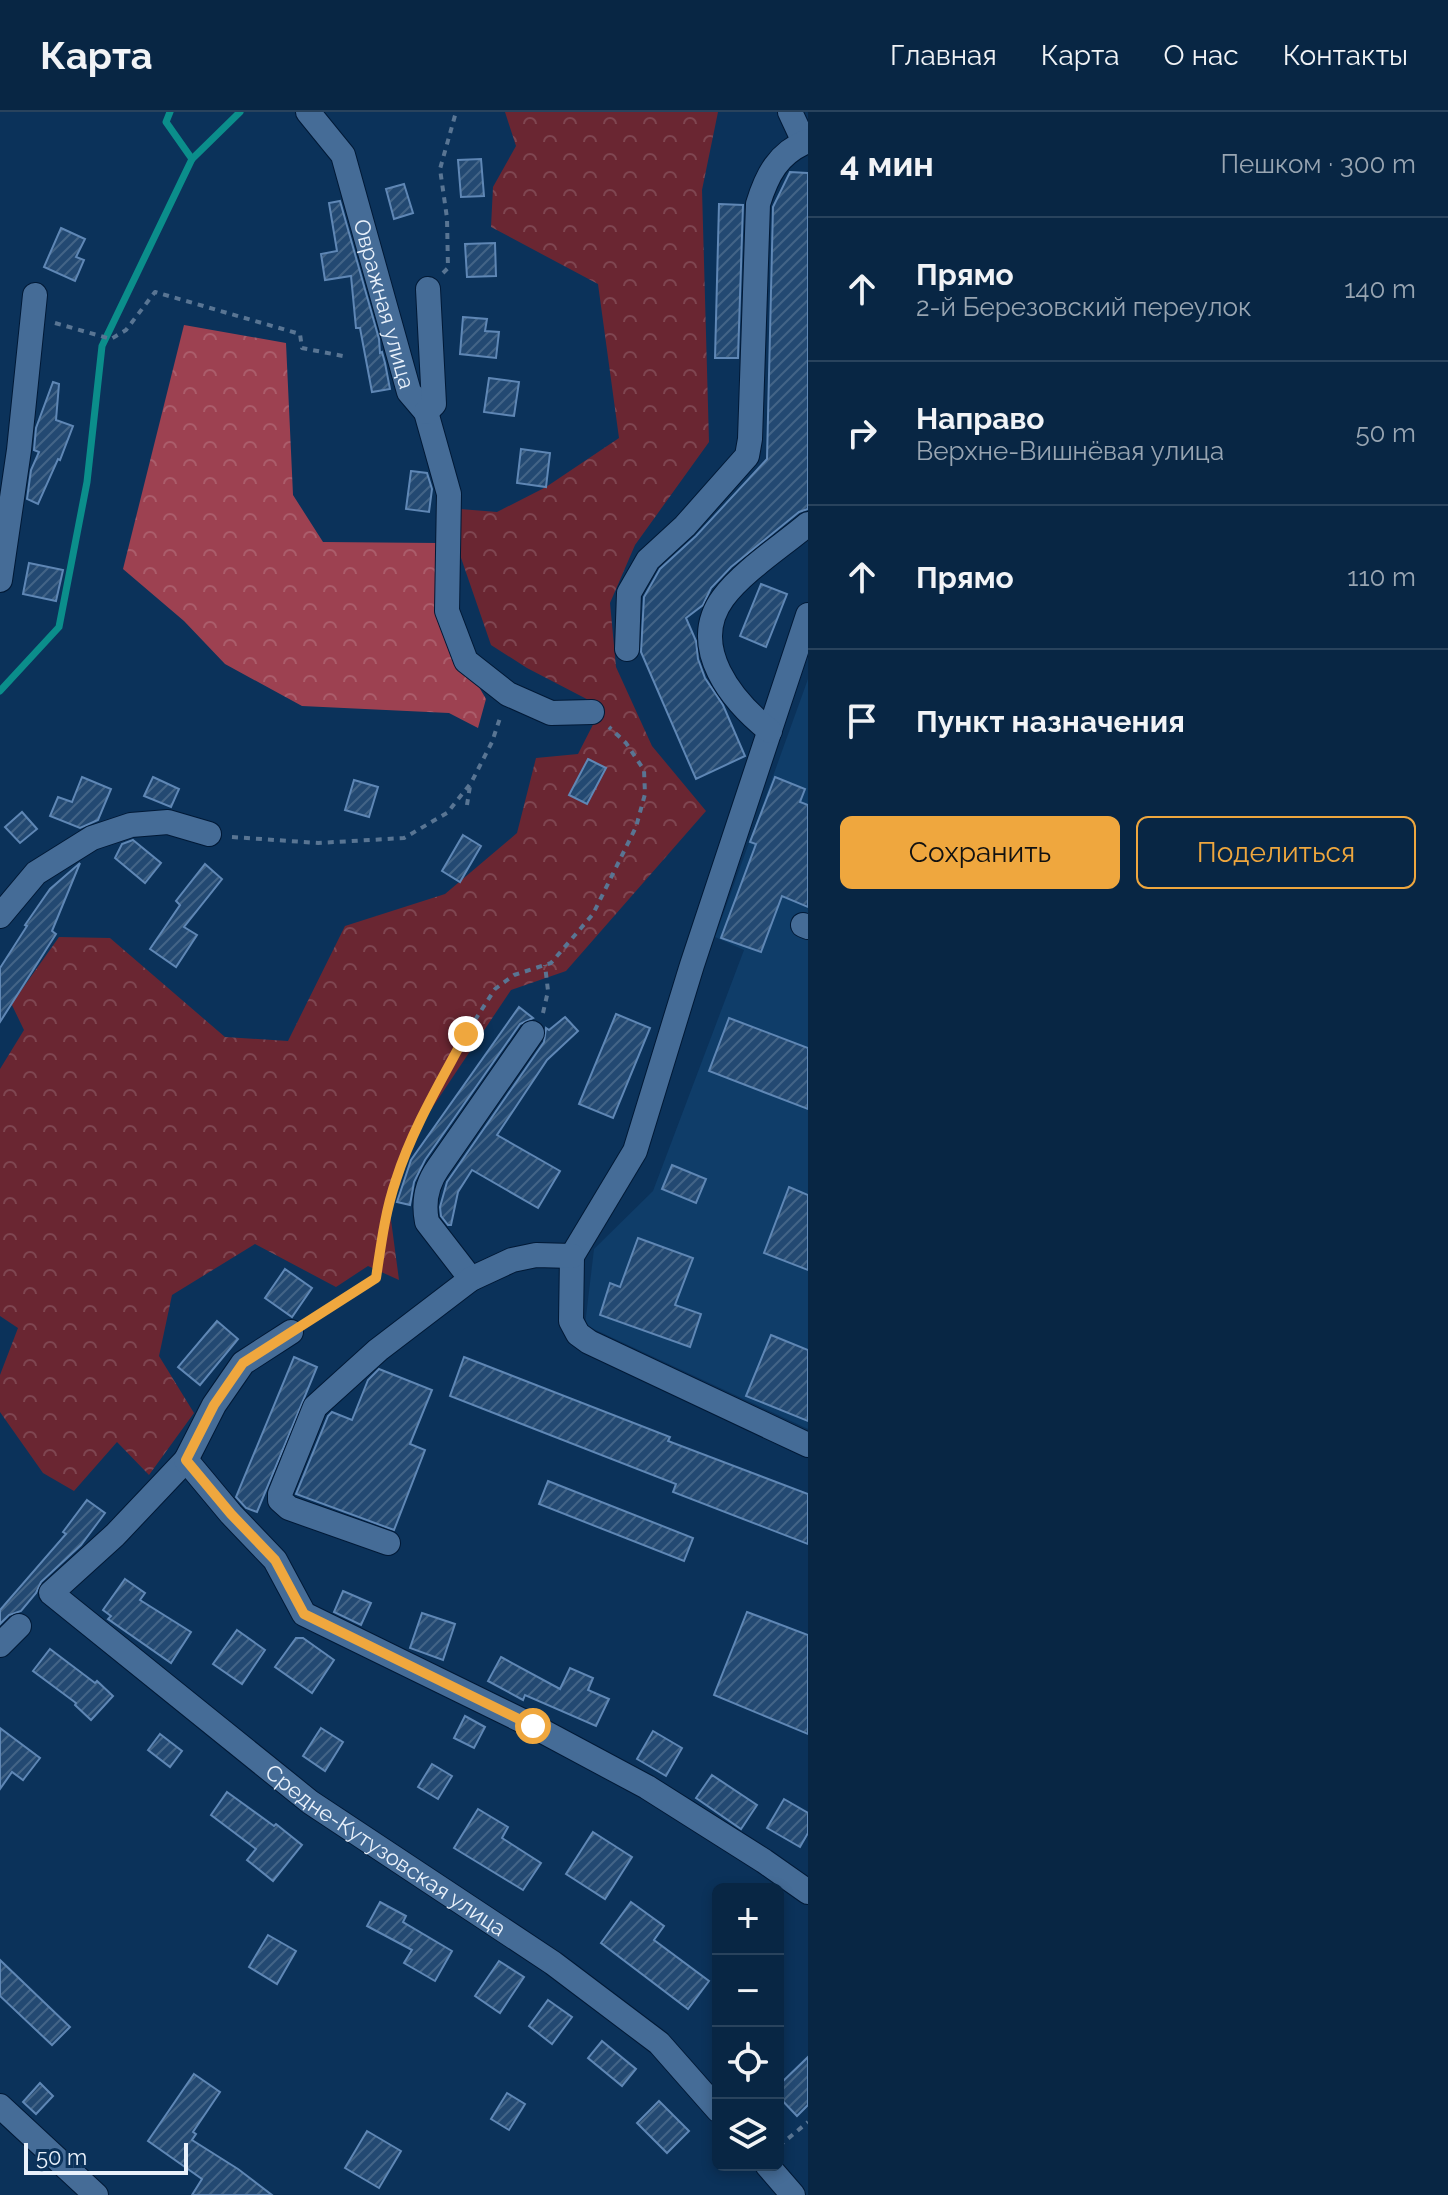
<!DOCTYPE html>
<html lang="ru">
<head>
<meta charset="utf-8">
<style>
	:root { --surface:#082644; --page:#112e4b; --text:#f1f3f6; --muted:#98a5b2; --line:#29435d; --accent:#efa73e }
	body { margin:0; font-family:Raleway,sans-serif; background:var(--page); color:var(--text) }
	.controls { position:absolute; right:24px; bottom:24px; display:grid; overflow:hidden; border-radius:12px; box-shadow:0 4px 12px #0003 }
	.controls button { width:72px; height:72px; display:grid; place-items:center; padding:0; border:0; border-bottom:2px solid var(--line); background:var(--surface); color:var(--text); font:40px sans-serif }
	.scale { position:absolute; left:24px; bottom:20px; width:164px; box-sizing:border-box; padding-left:8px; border:4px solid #e9f1fb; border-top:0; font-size:22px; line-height:28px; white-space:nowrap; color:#e9f1fb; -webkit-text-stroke:6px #0b325a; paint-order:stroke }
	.stop { position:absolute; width:24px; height:24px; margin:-18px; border:6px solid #efa73e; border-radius:50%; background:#fff }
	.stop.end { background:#efa73e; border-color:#fff; box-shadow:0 2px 8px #0008 }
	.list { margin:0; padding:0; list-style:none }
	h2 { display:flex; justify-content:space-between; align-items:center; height:104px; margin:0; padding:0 32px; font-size:34px }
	h2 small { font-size:26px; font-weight:400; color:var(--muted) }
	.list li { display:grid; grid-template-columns:52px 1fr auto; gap:24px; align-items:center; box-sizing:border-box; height:144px; padding:0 32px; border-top:2px solid var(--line) }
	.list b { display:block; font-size:30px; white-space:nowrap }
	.list p { margin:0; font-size:26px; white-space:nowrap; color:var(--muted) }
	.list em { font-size:26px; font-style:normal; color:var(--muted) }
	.actions { display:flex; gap:16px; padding:24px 32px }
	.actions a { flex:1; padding:18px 0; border:2px solid var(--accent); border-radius:12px; text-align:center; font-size:28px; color:var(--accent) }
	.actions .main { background:var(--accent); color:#111 }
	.icon { flex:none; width:44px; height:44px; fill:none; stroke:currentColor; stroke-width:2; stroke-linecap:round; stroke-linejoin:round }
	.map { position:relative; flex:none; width:808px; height:2083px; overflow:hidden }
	header { display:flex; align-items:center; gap:48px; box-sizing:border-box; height:112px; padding:0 40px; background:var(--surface); border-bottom:2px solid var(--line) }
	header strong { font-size:38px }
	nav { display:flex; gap:44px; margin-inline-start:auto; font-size:28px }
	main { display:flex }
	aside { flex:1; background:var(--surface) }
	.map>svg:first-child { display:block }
	.built { fill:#0f3d69 }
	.forest { fill:url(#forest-crowns) }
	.park { fill:url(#park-crowns) }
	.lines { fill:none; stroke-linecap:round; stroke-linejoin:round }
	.stream { stroke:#0b8e8b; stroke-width:7 }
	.building { fill:url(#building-hatch); stroke:#5f87b5; stroke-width:2 }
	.minor-casing { stroke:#001936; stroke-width:26 }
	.path { stroke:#597593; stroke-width:4; stroke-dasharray:6 6; stroke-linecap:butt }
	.minor { stroke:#456c97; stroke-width:24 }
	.route { stroke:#efa73e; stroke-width:10 }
	.labels { text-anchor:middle; stroke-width:6; stroke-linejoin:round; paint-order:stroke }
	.street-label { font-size:22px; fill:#e9f1fb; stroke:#0b325a }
</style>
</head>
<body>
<header>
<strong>Карта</strong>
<nav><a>Главная</a><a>Карта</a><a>О нас</a><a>Контакты</a></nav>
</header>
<main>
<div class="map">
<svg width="808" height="2083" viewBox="0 0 808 2083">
	<defs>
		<pattern id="forest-crowns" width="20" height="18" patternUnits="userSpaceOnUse" patternTransform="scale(2)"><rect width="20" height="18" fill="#9d4151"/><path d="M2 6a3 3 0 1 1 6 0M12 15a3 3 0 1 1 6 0" fill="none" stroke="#ab5d6b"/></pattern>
		<pattern id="park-crowns" width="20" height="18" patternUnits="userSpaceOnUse" patternTransform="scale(2)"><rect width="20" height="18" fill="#6a2632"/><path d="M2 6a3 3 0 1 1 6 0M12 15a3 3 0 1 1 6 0" fill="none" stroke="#7f4651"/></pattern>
		<pattern id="building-hatch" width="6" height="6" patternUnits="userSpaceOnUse" patternTransform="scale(2)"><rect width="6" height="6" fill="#234972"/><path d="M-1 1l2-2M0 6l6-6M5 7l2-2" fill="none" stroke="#436487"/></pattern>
	</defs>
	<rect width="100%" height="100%" fill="#0b325a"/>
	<path class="built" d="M808 567V1317L585 1213 594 1137 653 1079 744 838 715 825Z"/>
	<path class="forest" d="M184 213 286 231 293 383 323 430 437 431 450 525 486 587 478 616 449 601 302 594 225 552 184 509 123 457Z"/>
	<path class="park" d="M505 0H718L702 78 709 330 635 433 610 491 616 555 652 634 706 699 566 859 511 878 422 1011 389 1093 399 1168 368 1154 336 1175 255 1132 172 1183 159 1244 194 1301 149 1363 117 1330 74 1379 43 1361 0 1300V1263L18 1216 0 1204V957L24 918 10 889 13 890 59 825 110 826 225 925 288 929 345 814 445 782 517 721 536 646 578 642 602 595 527 556 491 533 459 440 460 397 497 400 546 375 619 326 598 172 491 115 493 75 516 34Z"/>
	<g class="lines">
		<g class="stream">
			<path d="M192 47 240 0"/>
			<path d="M0 579 59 515 87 370 102 234 192 47 166 10 170 0"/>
		</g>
	</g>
	<g class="building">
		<path d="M481 47 484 84 461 85 458 48Z"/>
		<path d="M790 60 808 61V397L799 400 731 455 711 476 703 493 686 506 696 529 698 547 705 566 723 593 745 644 696 667 641 540 644 485 660 457 696 424 767 347 773 95Z"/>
		<path d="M404 72 413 101 394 107 386 77Z"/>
		<path d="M340 89 379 227 380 241 382 240 385 251 390 277 372 280 360 216H356L351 164 325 168 321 142 337 139 329 91Z"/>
		<path d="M719 92 743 93 738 246H715Z"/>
		<path d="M61 116 85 127 76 145 84 148 75 169 44 155Z"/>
		<path d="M495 131 496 164 467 165 465 132Z"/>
		<path d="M463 205 487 207 485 219 499 220 496 246 460 242Z"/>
		<path d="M489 266 519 270 514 304 484 300Z"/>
		<path d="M53 270 59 272 56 308 73 314 60 348 58 347 38 392 27 387 31 358 39 340 34 338 36 316Z"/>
		<path d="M521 337 550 341 546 375 517 371Z"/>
		<path d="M411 359 427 361 432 377 429 400 406 397Z"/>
		<path d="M29 451 63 458 56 489 23 482Z"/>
		<path d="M761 472 787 482 766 535 740 524Z"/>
		<path d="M588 647 606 656 587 692 569 683Z"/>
		<path d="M82 665 111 677 98 708 80 716 50 704 58 685 72 690Z"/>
		<path d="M153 665 179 677 171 695 144 684Z"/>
		<path d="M775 665 805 677 800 690 808 693V795L782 784 761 840 721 826 756 732 750 730Z"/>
		<path d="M354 668 378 675 369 705 345 698Z"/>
		<path d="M22 700 37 717 20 731 5 715Z"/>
		<path d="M463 723 481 734 460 770 442 759Z"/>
		<path d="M133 728 161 751 145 771 115 746 122 732Z"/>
		<path d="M80 751 52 819 56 822 0 910V856L27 814 25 813 50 777Z"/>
		<path d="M205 752 222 767 184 815 197 823 176 855 150 837 180 793 176 789Z"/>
		<path d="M519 895 533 906 520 912 425 1048 414 1070 410 1093 397 1090 411 1048Z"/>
		<path d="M616 902 650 916 613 1006 579 992Z"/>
		<path d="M565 905 578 919 547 948 497 1023 560 1059 538 1096 472 1058 458 1080 451 1113H448L441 1104 440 1095 447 1070 544 930 546 916 549 918Z"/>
		<path d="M729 906 808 936V997L709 959Z"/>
		<path d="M672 1053 706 1067 696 1091 662 1077Z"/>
		<path d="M789 1075 808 1083V1158L764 1141Z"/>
		<path d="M638 1126 693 1146 675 1193 701 1202 690 1235 600 1203 610 1171 620 1175Z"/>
		<path d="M285 1157 312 1176 292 1205 265 1186Z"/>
		<path d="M217 1209 238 1227 200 1273 178 1255Z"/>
		<path d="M771 1223 808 1238V1309L746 1284Z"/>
		<path d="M294 1245 317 1255 257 1400 246 1396 236 1385Z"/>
		<path d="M464 1245 670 1325 668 1329 808 1382V1432L673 1380 676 1372 450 1284Z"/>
		<path d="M379 1257 432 1278 410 1332 425 1338 394 1418 296 1382 328 1304 332 1300 352 1308 368 1268Z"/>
		<path d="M548 1369 693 1426 684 1449 539 1392Z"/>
		<path d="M87 1388 105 1401 81 1433 41 1470 36 1481 21 1499 9 1503 0 1512V1498L66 1422 63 1420Z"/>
		<path d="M125 1467 145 1481 140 1488 191 1520 171 1551 108 1507 111 1504 103 1498Z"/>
		<path d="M343 1479 371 1491 361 1513 334 1500Z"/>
		<path d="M747 1500 808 1523V1622L714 1583Z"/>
		<path d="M422 1501 455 1512 443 1548 410 1536Z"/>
		<path d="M237 1518 265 1538 242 1572 213 1552Z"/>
		<path d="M296 1526H303L334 1548 312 1581 275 1555Z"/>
		<path d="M50 1537 95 1571 97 1569 113 1584 91 1608 75 1593 76 1591 33 1559Z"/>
		<path d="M501 1545 560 1577 570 1556 593 1566 588 1578 609 1587 596 1614 525 1583 523 1588 488 1569Z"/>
		<path d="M465 1604 485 1615 474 1636 454 1626Z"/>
		<path d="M0 1616 40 1646 23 1668 12 1660 0 1677Z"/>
		<path d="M321 1616 343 1630 325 1659 303 1644Z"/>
		<path d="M653 1619 682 1636 666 1664 637 1647Z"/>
		<path d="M160 1622 182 1639 170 1655 148 1638Z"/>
		<path d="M432 1652 452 1664 438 1687 418 1675Z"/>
		<path d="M712 1663 757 1693 741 1717 696 1686Z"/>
		<path d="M227 1680 274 1714 276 1712 302 1733 273 1769 247 1748 256 1737 211 1703Z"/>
		<path d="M784 1687 808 1701V1721L800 1735 767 1716Z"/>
		<path d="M478 1697 508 1715 502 1726 541 1751 523 1778 454 1736Z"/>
		<path d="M593 1720 632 1745 605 1787 566 1762Z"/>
		<path d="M380 1790 406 1804 403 1810 452 1839 435 1869 404 1851 412 1838 367 1814Z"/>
		<path d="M631 1790 664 1814 654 1828 709 1869 688 1897 601 1831Z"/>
		<path d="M268 1823 296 1839 277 1872 249 1855Z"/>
		<path d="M0 1848 70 1915 52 1933 0 1884Z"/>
		<path d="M499 1849 524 1865 500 1901 475 1884Z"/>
		<path d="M548 1888 572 1905 552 1932 529 1914Z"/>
		<path d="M602 1929 636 1957 622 1974 588 1946Z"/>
		<path d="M808 1945V1993L797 2004 778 1984V1974Z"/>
		<path d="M194 1962 220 1980 193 2020 196 2022 192 2028 238 2057 272 2083H192L202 2067 148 2029Z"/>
		<path d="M40 1971 53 1984 36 2002 23 1990Z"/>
		<path d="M507 1981 525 1992 509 2018 491 2007Z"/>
		<path d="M659 1989 689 2019 667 2041 637 2011Z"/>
		<path d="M367 2019 401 2039 379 2076 345 2056Z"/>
	</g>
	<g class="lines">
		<g class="minor-casing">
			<g id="minor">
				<path id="s1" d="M308 0 343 43 409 280 426 300 449 382 447 499 466 549 508 582 551 601 592 600"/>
				<path d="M790 0 804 30"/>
				<path d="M426 300 434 292 428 177"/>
				<path d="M0 468 19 338 35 183"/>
				<path d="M808 503 692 853 635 1039 572 1144 571 1209 578 1222 589 1230 808 1333"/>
				<path d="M627 537 629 481 648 448 685 414 747 344 750 327 758 92C767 63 778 41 808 29"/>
				<path d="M770 619C733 590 687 535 723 486 743 459 782 434 808 412"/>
				<path d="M0 804 36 761 92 726 131 713 168 710 209 722"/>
				<path d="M803 813 808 815"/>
				<path d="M471 1167 427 1110C423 1090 426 1073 438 1056L532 921"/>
				<path id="s2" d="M291 1220 243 1251 214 1293 186 1348 115 1423 51 1481 310 1690 553 1851 659 1931 718 1998"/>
				<path d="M186 1348 231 1402 275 1448 304 1502 533 1614 647 1675 764 1749 808 1780"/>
				<path d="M388 1431 289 1396 280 1388V1382L315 1295 378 1238 471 1167 512 1148 536 1143 572 1144"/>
				<path d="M0 1533 19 1514"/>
				<path d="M0 1994 96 2083"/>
				<path d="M767 2053 793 2083"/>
			</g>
		</g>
		<g class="path">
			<path d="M443 161 448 156 447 106 440 57 456 0"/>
			<path d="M55 211 111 227 126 218 155 180 300 222 302 236 343 244"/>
			<path d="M467 693 470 674"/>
			<path d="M232 725 318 731 404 726 447 701 471 671 492 630 501 603"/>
			<path d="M543 901 548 879 545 853"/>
			<path d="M308 1210 376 1166 384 1111 396 1066 423 1002 466 922 495 877 514 863 551 851 593 802 636 715 645 682 644 658 626 631 609 615"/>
			<path d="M779 2034 808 2010"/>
		</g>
		<use href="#minor" class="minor"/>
	</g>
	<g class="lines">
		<path class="route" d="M466 922C441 969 412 1017 396 1068 385 1100 381 1133 376 1166L243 1251 214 1293 186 1348 231 1402 275 1448 304 1502 533 1614"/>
	</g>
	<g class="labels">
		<g class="street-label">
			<text dy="8" stroke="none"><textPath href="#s1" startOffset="210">Овражная улица</textPath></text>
			<text dy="8" stroke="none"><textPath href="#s2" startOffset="782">Средне-Кутузовская улица</textPath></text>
		</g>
	</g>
</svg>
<div class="controls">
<button>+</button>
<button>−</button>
<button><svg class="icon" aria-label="locate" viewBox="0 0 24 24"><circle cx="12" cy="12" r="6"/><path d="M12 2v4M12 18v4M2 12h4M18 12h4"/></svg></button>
<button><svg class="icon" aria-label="layers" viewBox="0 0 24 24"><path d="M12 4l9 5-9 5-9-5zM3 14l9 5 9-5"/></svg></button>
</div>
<div class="scale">50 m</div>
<div class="stop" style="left:533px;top:1614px"></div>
<div class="stop end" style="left:466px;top:922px"></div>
</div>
<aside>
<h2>4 мин<small>Пешком · 300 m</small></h2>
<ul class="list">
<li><svg class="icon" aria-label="ahead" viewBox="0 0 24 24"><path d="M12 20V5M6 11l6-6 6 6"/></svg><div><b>Прямо</b><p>2-й Березовский переулок</p></div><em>140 m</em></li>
<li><svg class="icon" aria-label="right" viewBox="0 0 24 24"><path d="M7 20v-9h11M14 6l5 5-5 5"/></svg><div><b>Направо</b><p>Верхне-Вишнёвая улица</p></div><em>50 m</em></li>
<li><svg class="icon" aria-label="ahead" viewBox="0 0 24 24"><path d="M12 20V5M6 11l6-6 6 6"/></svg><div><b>Прямо</b></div><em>110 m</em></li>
<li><svg class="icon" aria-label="arrive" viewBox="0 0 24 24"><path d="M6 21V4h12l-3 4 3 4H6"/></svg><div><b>Пункт назначения</b></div></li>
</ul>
<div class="actions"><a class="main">Сохранить</a><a>Поделиться</a></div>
</aside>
</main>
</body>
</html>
